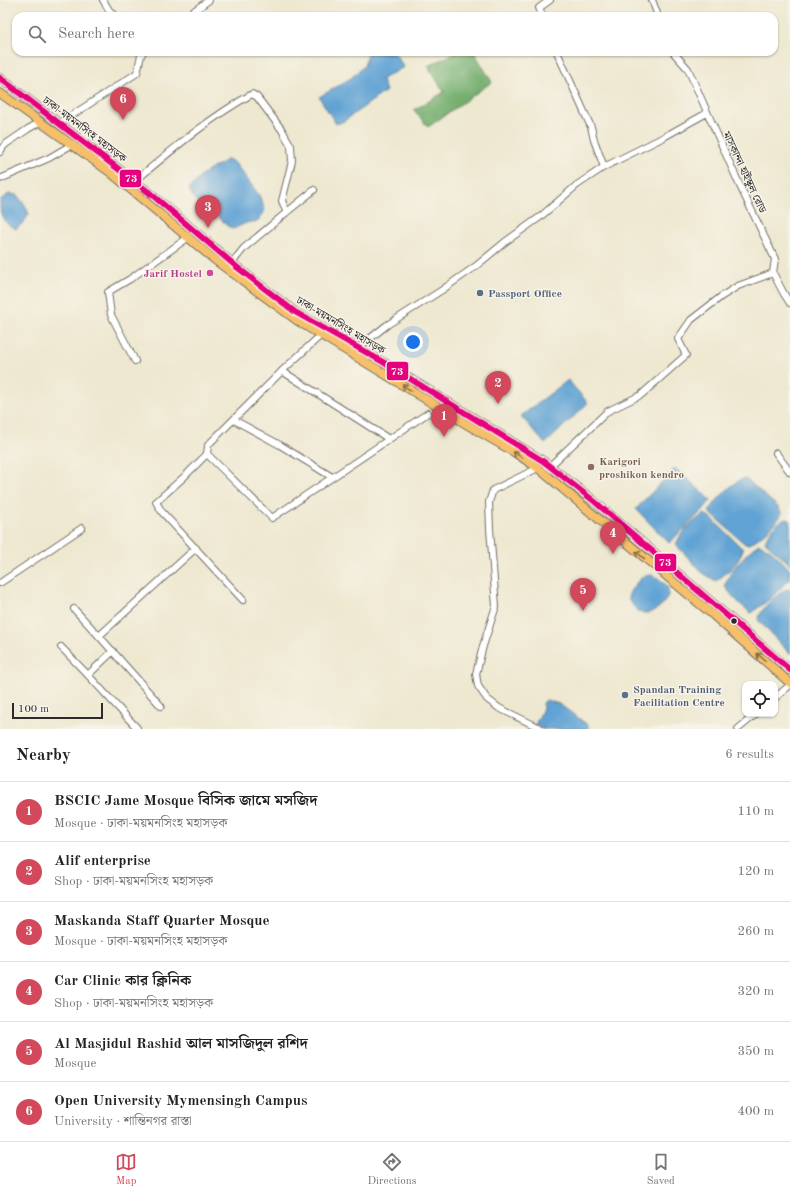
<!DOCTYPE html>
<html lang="en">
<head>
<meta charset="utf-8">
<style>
	:root { --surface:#fff; --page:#f2f2f2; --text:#222; --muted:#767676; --line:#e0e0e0; --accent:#d1495b }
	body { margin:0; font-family:"Old Standard TT","Noto Serif Bengali",serif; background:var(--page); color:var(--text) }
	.controls { position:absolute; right:12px; bottom:12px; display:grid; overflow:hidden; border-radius:8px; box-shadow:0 1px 3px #0004 }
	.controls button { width:36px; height:36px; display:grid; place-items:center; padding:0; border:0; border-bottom:1px solid var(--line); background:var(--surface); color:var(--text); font:20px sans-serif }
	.scale { position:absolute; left:12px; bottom:10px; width:91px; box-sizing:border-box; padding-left:4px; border:2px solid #2b2b2b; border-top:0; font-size:11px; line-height:14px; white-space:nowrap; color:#2b2b2b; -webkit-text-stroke:3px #f7f3e8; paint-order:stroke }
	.you { position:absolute; left:413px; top:342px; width:14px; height:14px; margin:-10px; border:3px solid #fff; border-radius:50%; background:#1a73e8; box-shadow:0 0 0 6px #1a73e833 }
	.badge { display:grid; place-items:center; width:26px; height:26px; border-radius:50%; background:var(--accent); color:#fff; font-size:13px; font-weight:700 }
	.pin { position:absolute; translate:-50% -33px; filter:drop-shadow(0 1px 2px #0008) }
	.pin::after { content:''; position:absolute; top:21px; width:14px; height:12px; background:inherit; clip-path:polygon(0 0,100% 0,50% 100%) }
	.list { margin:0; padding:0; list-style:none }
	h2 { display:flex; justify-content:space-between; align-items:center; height:52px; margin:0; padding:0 16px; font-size:17px }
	h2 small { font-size:13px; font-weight:400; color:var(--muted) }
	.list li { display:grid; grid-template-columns:26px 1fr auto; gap:12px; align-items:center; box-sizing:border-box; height:60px; padding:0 16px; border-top:1px solid var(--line) }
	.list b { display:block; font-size:15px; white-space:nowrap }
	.list p { margin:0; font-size:13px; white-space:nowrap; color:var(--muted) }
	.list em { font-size:13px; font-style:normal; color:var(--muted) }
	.icon { flex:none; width:22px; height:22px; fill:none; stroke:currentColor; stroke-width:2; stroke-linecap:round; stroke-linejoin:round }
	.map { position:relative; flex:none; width:790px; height:729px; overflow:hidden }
	.search { position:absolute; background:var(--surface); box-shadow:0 1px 3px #0004; left:12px; right:12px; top:12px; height:44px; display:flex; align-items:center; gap:10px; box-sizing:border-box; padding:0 14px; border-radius:12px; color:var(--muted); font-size:15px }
	.sheet { height:412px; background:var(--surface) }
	nav { display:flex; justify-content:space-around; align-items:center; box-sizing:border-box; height:56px; border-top:1px solid var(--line); background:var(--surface); font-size:11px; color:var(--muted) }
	nav a { display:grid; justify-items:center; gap:2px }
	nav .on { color:var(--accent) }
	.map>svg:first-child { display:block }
	.forest { fill:#74af6e; stroke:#506d4c }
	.water { fill:#61a3d4; stroke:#466780 }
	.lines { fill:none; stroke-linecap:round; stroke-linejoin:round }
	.minor-casing { stroke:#6f6d65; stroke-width:8 }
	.major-casing { stroke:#6f6d65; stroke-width:10 }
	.minor { stroke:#fff; stroke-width:6 }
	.major { stroke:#f6c06b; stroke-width:8 }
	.bus-1-casing { stroke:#f7f3e8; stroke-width:9 }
	.bus-1 { stroke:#e5007d; stroke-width:6 }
	.oneway { stroke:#866e48 }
	.hotel-dot { fill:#d1479c; stroke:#f7f3e8; stroke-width:1.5 }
	.service-dot { fill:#5c6f8a; stroke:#f7f3e8; stroke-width:1.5 }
	.education-dot { fill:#8d6e63; stroke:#f7f3e8; stroke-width:1.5 }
	.bus-dot { fill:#2b2b2b; stroke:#f7f3e8; stroke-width:1.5 }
	.labels { text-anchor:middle; stroke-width:3; stroke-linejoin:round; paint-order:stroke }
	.street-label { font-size:11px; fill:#2b2b2b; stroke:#f7f3e8 }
	.hotel-label { font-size:11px; font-weight:bold; fill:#b23c85; stroke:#f7f3e8; text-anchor:end }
	.service-label { font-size:11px; font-weight:bold; fill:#4e5e75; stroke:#f7f3e8; text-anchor:start }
	.education-label { font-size:11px; font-weight:bold; fill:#785e54; stroke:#f7f3e8; text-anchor:start }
	.line-badge { stroke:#f7f3e8; stroke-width:1.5 }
	.badge-label { font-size:11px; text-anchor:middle; font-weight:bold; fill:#fff }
</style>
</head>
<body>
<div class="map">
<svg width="790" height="729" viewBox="0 0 790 729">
	<rect width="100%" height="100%" fill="#f7f3e8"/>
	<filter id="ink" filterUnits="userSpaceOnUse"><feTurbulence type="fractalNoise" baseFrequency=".025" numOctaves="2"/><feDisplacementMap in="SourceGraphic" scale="8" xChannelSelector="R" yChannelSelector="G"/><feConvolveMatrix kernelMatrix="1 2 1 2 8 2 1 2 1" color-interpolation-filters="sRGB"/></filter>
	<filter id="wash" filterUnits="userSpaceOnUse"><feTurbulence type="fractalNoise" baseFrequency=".012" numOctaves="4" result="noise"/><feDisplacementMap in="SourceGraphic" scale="16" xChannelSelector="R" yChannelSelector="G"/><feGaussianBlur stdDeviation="0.9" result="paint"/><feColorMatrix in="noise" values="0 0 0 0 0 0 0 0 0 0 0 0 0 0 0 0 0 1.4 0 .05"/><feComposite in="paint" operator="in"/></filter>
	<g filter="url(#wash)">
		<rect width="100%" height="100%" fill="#eee8d0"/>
		<path class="forest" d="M457 52H474L492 82 428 127 414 110 444 92 428 66Z"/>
		<g class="water">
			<path d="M368 52H394L404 67 382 79 386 91 344 121 336 124 319 97 351 78 364 66Z"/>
			<path d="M228 159 235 163 259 195 265 210 261 218 255 222C247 221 241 226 233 229L226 225 212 210 198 203 193 197 189 189 203 174Z"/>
			<path d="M9 194 17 195 25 205 29 214 24 222 16 229C1 222 0 214 0 200Z"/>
			<path d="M568 380 588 403 545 444 521 416Z"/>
			<path d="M675 468 711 500 703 510 669 543 636 509Z"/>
			<path d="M745 478 778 507C779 509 782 512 781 515 779 522 757 540 751 543 749 544 748 544 745 544L709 512C716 500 731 483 745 478Z"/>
			<path d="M704 514 710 517 743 549C738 565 729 571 716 581L703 573 676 545C680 532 692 522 704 514Z"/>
			<path d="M786 519 790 520V564L765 542C768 532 777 522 786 519Z"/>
			<path d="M759 544C772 548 781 560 790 570L789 580 770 599 751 613C741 605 732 597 725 586 728 573 747 551 759 544Z"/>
			<path d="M652 575C658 578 667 583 668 589 671 600 654 615 644 613 636 612 632 604 628 598 629 591 638 579 645 576 645 576 651 575 652 575Z"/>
			<path d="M788 589 790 590V654L758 620C760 609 778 592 788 589Z"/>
			<path d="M546 700 559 704 588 725 589 729H543L535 725 543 708C542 705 543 702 546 700Z"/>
		</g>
	</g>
	<g filter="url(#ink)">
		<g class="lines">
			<g class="minor-casing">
				<g id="minor">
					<path d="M103 0 109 10 115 16"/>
					<path d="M652 0 658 16"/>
					<path d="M187 16 209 0"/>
					<path d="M543 16 539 8 550 0"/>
					<path d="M557 52 591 127 594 140 604 167 662 138 707 113"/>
					<path d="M673 52 688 69 740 186 775 259 773 273 784 294 790 303"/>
					<path d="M60 123 137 73 141 55 143 52"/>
					<path d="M0 152 3 147 6 144 28 129 40 122"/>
					<path d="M0 179 49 158 73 144"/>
					<path d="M135 181C172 150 209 118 252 94L257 97 282 130 291 146 292 161 282 201 287 212 244 248 232 263"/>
					<path d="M287 212 314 190"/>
					<path d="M358 348 387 325 442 290 476 266 505 242 540 217 577 185 604 167"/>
					<path d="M135 361 111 315 108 292 130 279 189 237"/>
					<path d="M282 371 389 439"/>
					<path d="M234 420 280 445 332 477"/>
					<path d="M776 453 790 472"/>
					<path d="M207 454 272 518 428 413"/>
					<path d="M550 466 608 411 641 395 686 355 678 339 691 320 722 296 738 286 773 273"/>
					<path d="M538 468 493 490 489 502 490 529 496 606 483 646 476 674 478 686 487 699 499 708 542 729"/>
					<path d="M0 583 82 528"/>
					<path d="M243 600 162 512 156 502 184 477 207 454 208 445 282 371 320 336"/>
					<path d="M74 609 99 636"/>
					<path d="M61 647 88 675"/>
					<path d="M113 651 88 675 137 728"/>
					<path d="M775 698 790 685"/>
					<path d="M161 706 99 636 196 548"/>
					<path d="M738 729 756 714"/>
				</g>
			</g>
			<g class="major-casing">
				<g id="major">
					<path d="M0 78 151 194 238 268 295 312 383 362 543 461 594 501 790 670"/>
					<path d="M0 93 110 172 215 260 298 321 468 425 514 452 538 468 713 615 790 683"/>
				</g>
			</g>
			<use href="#minor" class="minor"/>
			<use href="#major" class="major"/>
			<g class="bus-1-casing">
				<path id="bus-1" d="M0 78 151 194 238 268 295 312 383 362 543 461 594 501 790 670"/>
			</g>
			<use href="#bus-1" class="bus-1"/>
		</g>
		<defs><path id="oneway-shaft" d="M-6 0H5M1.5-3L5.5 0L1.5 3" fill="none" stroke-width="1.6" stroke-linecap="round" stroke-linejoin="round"/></defs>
		<g class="oneway">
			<use href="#oneway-shaft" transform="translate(407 388) rotate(-149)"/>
			<use href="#oneway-shaft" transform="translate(518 455) rotate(-146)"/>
			<use href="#oneway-shaft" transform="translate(640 555) rotate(-140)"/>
			<use href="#oneway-shaft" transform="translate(761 657) rotate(-138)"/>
		</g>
	</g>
	<circle class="hotel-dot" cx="210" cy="273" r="4"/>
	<g class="service-dot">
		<circle cx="480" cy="293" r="4"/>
		<circle cx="625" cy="695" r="4"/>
	</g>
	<circle class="education-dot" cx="591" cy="467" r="4"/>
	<circle class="bus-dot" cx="734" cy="621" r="3.5"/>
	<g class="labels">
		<g class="street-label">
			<text transform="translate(85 129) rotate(37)" y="4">ঢাকা-ময়মনসিংহ মহাসড়ক</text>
			<text transform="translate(745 172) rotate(65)" y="4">মাসকান্দা হাইস্কুল রোড</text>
			<text transform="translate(341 325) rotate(31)" y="4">ঢাকা-ময়মনসিংহ মহাসড়ক</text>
		</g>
		<g class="hotel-label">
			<text x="202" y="277">Jarif Hostel</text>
		</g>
		<g class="service-label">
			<text x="488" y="297">Passport Office</text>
			<text x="633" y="693">Spandan Training<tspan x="633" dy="13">Facilitation Centre</tspan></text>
		</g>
		<g class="education-label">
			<text x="599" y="465">Karigori<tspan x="599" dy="13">proshikon kendro</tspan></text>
		</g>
	</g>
	<g class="line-badge">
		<rect x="119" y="169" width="23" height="19" rx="4" fill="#e5007d"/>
		<rect x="386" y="361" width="23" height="20" rx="4" fill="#e5007d"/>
		<rect x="654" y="553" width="23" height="19" rx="4" fill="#e5007d"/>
	</g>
	<g class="badge-label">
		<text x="131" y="182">73</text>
		<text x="397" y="375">73</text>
		<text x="665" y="566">73</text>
	</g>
</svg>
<div class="controls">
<button><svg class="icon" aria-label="locate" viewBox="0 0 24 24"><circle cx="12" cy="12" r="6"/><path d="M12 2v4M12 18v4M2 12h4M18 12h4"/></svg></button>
</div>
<div class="scale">100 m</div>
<div class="you"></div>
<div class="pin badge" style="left:444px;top:437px">1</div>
<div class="pin badge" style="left:498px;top:404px">2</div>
<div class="pin badge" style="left:208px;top:228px">3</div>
<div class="pin badge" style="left:613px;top:554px">4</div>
<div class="pin badge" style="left:583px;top:611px">5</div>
<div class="pin badge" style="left:123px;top:120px">6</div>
<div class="search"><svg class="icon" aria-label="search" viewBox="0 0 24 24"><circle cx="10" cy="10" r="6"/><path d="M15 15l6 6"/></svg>Search here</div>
</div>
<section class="sheet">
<h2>Nearby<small>6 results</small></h2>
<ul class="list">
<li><span class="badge">1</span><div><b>BSCIC Jame Mosque বিসিক জামে মসজিদ</b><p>Mosque · ঢাকা-ময়মনসিংহ মহাসড়ক</p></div><em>110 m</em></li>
<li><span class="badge">2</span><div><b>Alif enterprise</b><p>Shop · ঢাকা-ময়মনসিংহ মহাসড়ক</p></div><em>120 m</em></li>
<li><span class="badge">3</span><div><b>Maskanda Staff Quarter Mosque</b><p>Mosque · ঢাকা-ময়মনসিংহ মহাসড়ক</p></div><em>260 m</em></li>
<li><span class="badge">4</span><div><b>Car Clinic কার ক্লিনিক</b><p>Shop · ঢাকা-ময়মনসিংহ মহাসড়ক</p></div><em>320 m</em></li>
<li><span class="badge">5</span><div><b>Al Masjidul Rashid আল মাসজিদুল রশিদ</b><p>Mosque</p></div><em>350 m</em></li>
<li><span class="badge">6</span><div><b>Open University Mymensingh Campus</b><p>University · শান্তিনগর রাস্তা</p></div><em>400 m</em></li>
</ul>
</section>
<nav>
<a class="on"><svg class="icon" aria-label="map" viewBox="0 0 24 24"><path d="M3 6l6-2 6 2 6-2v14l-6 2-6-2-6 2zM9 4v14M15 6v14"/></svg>Map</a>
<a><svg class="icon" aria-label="directions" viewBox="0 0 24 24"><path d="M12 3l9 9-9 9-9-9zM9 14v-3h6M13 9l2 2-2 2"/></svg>Directions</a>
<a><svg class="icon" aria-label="saved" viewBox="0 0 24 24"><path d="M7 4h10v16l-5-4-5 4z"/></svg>Saved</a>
</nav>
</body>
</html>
